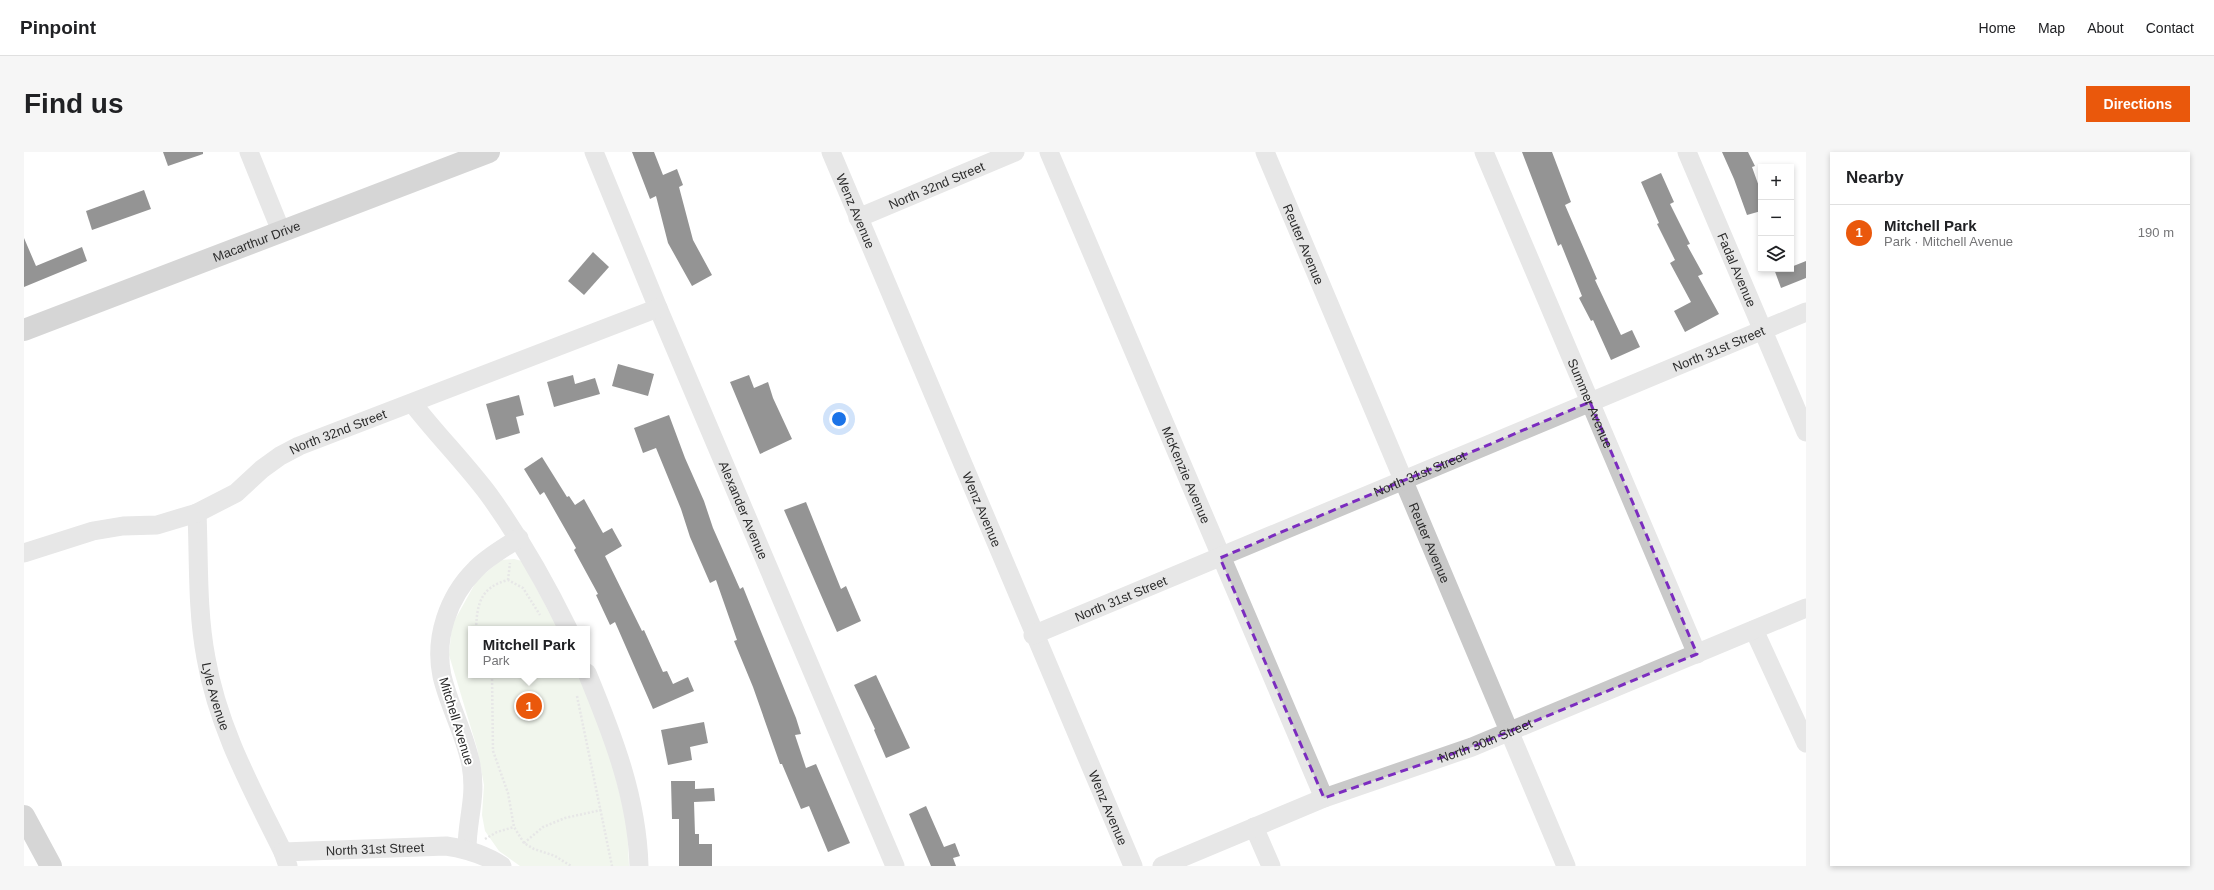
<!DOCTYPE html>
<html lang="en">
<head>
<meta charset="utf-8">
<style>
	:root { --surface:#fff; --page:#f6f6f6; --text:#202124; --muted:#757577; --line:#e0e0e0; --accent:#ea580c }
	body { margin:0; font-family:Arial,sans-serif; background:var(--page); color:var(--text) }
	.controls { position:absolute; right:12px; top:12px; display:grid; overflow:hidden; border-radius:0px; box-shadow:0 2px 6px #0003 }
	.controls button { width:36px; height:36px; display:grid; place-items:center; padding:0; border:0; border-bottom:1px solid var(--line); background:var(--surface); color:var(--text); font:20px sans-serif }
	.you { position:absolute; left:815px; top:267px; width:14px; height:14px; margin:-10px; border:3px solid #fff; border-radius:50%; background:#1a73e8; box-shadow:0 0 0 6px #1a73e833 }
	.badge { display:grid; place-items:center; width:26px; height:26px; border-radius:50%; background:var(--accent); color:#fff; font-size:13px; font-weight:700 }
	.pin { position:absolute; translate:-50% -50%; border:2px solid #fff; box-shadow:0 1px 4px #0006 }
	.popup { position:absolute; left:444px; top:474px; width:122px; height:52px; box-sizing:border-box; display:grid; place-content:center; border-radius:0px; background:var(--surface); filter:drop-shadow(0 1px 3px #0005); font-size:13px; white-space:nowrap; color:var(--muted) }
	.popup b { font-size:15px; color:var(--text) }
	.popup::after { content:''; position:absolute; left:50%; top:100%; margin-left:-8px; border:8px solid transparent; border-top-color:var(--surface) }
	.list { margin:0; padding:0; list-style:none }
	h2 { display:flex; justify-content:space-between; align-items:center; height:52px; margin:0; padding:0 16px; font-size:17px }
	h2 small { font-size:13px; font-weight:400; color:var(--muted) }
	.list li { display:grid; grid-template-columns:26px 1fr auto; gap:12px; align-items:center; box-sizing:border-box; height:56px; padding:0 16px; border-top:1px solid var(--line) }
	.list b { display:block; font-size:15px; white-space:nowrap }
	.list p { margin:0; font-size:13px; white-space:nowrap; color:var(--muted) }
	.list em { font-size:13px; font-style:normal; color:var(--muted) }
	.icon { flex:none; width:22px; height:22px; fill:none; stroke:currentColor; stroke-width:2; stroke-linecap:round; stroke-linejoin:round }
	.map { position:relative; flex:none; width:1782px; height:714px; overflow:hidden; border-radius:0px }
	header { display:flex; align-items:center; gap:24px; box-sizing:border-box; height:56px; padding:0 20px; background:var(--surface); border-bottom:1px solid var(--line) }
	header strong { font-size:19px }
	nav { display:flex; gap:22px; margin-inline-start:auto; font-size:14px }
	.intro { display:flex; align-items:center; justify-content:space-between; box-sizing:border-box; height:96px; padding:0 24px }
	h1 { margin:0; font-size:28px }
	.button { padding:10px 18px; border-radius:0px; background:var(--accent); color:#fff; font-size:14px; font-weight:700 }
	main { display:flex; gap:24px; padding:0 24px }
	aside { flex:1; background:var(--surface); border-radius:0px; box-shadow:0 2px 6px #0003 }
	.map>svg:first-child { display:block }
	.green { fill:#e0ebd8 }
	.building { fill:#131313 }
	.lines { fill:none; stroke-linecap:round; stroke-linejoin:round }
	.path { stroke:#c9c9c9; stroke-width:2.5; stroke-dasharray:2 2; stroke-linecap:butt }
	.minor { stroke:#c9c9c9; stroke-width:19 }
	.major { stroke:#a4a4a4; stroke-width:22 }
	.marked { fill:none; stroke:#7b2cbf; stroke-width:3; stroke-dasharray:8 5; stroke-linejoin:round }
	.labels { text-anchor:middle; stroke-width:4; stroke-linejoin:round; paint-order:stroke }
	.street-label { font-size:13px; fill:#2c2c2c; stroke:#fff }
</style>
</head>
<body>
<header>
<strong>Pinpoint</strong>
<nav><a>Home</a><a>Map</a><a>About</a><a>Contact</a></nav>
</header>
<div class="intro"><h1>Find us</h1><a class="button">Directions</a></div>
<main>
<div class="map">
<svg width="1782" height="714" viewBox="0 0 1782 714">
	<rect width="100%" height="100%" fill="#fff"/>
	<path class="green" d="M490 407 498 409 534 477H447V523H556L578 571 603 671 605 714H496L475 699 461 679 458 663 460 633 453 596 425 503 428 473 453 428 477 408Z"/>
	<g class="building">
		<path d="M139 0H179V2L144 14Z"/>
		<path d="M608 0H630L639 23 653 17 659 33 655 35 669 88 688 123 668 134 644 91 632 44 626 47Z"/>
		<path d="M1498 0H1528L1547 50 1541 53 1573 127 1571 128 1597 183 1608 178 1616 195 1587 208 1569 168 1567 169 1555 146 1558 144 1537 92 1534 94Z"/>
		<path d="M1698 0H1724L1731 14 1728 15 1737 40V59L1723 63 1710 27Z"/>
		<path d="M1637 21 1650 50 1646 52 1666 92 1663 93 1679 122 1674 124 1695 162 1661 180 1650 159 1667 150 1646 111 1651 108 1633 72 1635 71 1617 30Z"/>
		<path d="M120 38 127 57 68 78 62 59Z"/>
		<path d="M0 86 12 114 58 95 63 109 0 135Z"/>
		<path d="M569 100 585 115 560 143 544 129Z"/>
		<path d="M1782 109V126L1757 136 1750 117H1767V115Z"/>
		<path d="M594 212 630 222 624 244 588 234Z"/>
		<path d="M549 223 551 232 571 226 576 242 530 255 523 230Z"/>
		<path d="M725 223 730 236 744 230 749 246 768 287 736 302 706 230Z"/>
		<path d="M495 243 500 263 492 265 496 281 472 288 462 252Z"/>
		<path d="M645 263 661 306 680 349 689 376 716 437 719 435 772 566 777 582 771 583 782 616 792 612 826 691 804 700 785 654 777 657 758 612H756L729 535 710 489 713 488 692 428 686 431 666 385 657 357 632 296 619 301 610 276Z"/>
		<path d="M518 305 543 345 545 344 551 353 560 347 579 381 588 376 598 394 581 404 618 479 620 478 639 520 643 519 649 532 664 525 670 539 629 557 591 470 586 473 572 443 574 442 550 398 552 396 520 340 516 343 500 317Z"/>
		<path d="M782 350 817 437 822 434 837 469 813 480 760 358Z"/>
		<path d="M852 523 886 596 862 606 850 578 851 577 830 533Z"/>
		<path d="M680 570 684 591 666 595 668 608 644 613 637 578Z"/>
		<path d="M647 629H671V637L690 636 691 649 670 650 671 682H675V692H688V714H655V667H648Z"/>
		<path d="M902 654 920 695 931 691 936 704 929 706 932 714H907L885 662Z"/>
	</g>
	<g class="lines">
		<g class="path">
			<path d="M484 428 486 411"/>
			<path d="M452 477C453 451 457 435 484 428L499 436 516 463"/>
			<path d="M468 523 469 599 484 641 490 675 500 691 510 697 531 704 547 714"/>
			<path d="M553 544 588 714"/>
			<path d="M461 687 473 680 490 675"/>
			<path d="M500 691 519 675 541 666 577 658"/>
		</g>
		<g class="minor">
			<path d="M225 0 257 79"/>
			<path id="s1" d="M570 0 634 156 871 714"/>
			<path id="s2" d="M807 0 1109 714"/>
			<path id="s3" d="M1025 0 1300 646"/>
			<path id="s4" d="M1241 0 1542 714"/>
			<path id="s5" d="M1460 0 1673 502"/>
			<path id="s6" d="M1663 0 1782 280"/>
			<path id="s7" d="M834 66 991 0"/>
			<path d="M389 252C413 283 441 311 465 343 496 386 521 430 544 477"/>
			<path id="s8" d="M173 361C175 410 173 459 182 506 194 576 228 637 259 700L264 714"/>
			<path id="s9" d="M0 401 69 379 99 374 133 373 173 361 212 341 238 317 256 304 275 294 634 156"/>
			<path d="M1730 478 1782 591"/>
			<path id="s10" d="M1009 483 1782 160"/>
			<path d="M563 521C589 584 613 645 615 714"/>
			<path d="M1230 675 1247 714"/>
			<path d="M443 697C443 667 453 645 447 613 441 582 425 554 418 524 410 486 424 445 451 418 463 405 480 396 495 386"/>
			<path id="s11" d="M259 700 422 694C442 697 460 702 478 714"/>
			<path id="s12" d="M1138 714 1300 646 1448 595 1782 456"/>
		</g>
		<g class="major">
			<path id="s13" d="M0 178 465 0"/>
			<path d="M0 664 27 714"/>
		</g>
	</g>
	<path d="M0 0H1782V714H0ZM1566 250 1673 502 1448 595 1300 646 1196 406Z" fill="#fff" fill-opacity=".55" fill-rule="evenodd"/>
	<path class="marked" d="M1566 250 1673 502 1448 595 1300 646 1196 406Z"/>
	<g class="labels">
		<g class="street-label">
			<text dy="5" stroke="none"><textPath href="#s7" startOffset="85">North 32nd Street</textPath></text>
			<text dy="5" stroke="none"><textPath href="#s2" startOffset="64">Wenz Avenue</textPath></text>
			<text dy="5" stroke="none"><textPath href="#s13" startOffset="249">Macarthur Drive</textPath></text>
			<text dy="5" stroke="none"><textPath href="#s4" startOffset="100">Reuter Avenue</textPath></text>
			<text dy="5" stroke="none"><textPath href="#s6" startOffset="128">Fadal Avenue</textPath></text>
			<text dy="5" stroke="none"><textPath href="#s10" startOffset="743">North 31st Street</textPath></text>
			<text dy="5" stroke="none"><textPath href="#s5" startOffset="273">Summer Avenue</textPath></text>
			<text dy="5" stroke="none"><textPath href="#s9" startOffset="343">North 32nd Street</textPath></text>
			<text dy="5" stroke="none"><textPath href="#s10" startOffset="419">North 31st Street</textPath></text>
			<text dy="5" stroke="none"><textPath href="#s3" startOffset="351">McKenzie Avenue</textPath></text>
			<text dy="5" stroke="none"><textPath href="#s2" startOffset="388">Wenz Avenue</textPath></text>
			<text dy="5" stroke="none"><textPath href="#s1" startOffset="388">Alexander Avenue</textPath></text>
			<text dy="5" stroke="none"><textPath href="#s4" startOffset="424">Reuter Avenue</textPath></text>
			<text dy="5" stroke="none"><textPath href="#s10" startOffset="95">North 31st Street</textPath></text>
			<text dy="5" stroke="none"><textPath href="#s8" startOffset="185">Lyle Avenue</textPath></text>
			<text transform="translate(433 569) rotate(73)" y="5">Mitchell Avenue</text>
			<text dy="5" stroke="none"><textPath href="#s12" startOffset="347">North 30th Street</textPath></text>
			<text dy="5" stroke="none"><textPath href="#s2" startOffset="712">Wenz Avenue</textPath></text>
			<text dy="5" stroke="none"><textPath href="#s11" startOffset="92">North 31st Street</textPath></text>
		</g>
	</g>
</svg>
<div class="controls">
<button>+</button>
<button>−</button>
<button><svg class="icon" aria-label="layers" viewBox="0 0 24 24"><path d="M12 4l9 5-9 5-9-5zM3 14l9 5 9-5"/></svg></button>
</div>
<div class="you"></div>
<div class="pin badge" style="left:505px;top:554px">1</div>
<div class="popup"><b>Mitchell Park</b>Park</div>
</div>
<aside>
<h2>Nearby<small></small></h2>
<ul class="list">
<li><span class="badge">1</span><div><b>Mitchell Park</b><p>Park · Mitchell Avenue</p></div><em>190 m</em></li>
</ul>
</aside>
</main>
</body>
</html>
